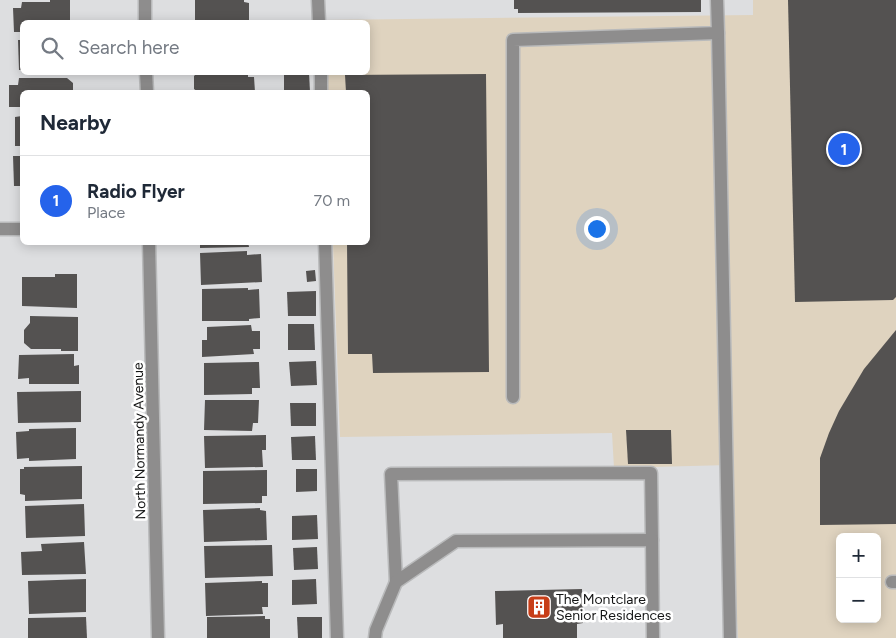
<!DOCTYPE html>
<html lang="en">
<head>
<meta charset="utf-8">
<style>
	:root { --surface:#fff; --page:#f6f6f7; --text:#1f2937; --muted:#747a83; --line:#e0e1e3; --accent:#2563eb }
	body { margin:0; font-family:Figtree,sans-serif; background:var(--page); color:var(--text) }
	.controls { position:absolute; right:15px; bottom:15px; display:grid; overflow:hidden; border-radius:8px; box-shadow:0 2px 12px #0003 }
	.controls button { width:45px; height:45px; display:grid; place-items:center; padding:0; border:0; border-bottom:1px solid var(--line); background:var(--surface); color:var(--text); font:25px sans-serif }
	.you { position:absolute; left:596px; top:228px; width:18px; height:18px; margin:-12px; border:4px solid #fff; border-radius:50%; background:#1a73e8; box-shadow:0 0 0 8px #1a73e833 }
	.badge { display:grid; place-items:center; width:32px; height:32px; border-radius:50%; background:var(--accent); color:#fff; font-size:16px; font-weight:700 }
	.pin { position:absolute; translate:-50% -50%; border:2px solid #fff; box-shadow:0 1px 5px #0006 }
	.list { margin:0; padding:0; list-style:none }
	h2 { display:flex; justify-content:space-between; align-items:center; height:65px; margin:0; padding:0 20px; font-size:21px }
	h2 small { font-size:16px; font-weight:400; color:var(--muted) }
	.list li { display:grid; grid-template-columns:32px 1fr auto; gap:15px; align-items:center; box-sizing:border-box; height:90px; padding:0 20px; border-top:1px solid var(--line) }
	.list b { display:block; font-size:19px; white-space:nowrap }
	.list p { margin:0; font-size:16px; white-space:nowrap; color:var(--muted) }
	.list em { font-size:16px; font-style:normal; color:var(--muted) }
	.icon { flex:none; width:28px; height:28px; fill:none; stroke:currentColor; stroke-width:2; stroke-linecap:round; stroke-linejoin:round }
	.map { position:relative; flex:none; width:896px; height:638px; overflow:hidden }
	.search { position:absolute; background:var(--surface); box-shadow:0 2px 12px #0003; left:20px; top:20px; width:350px; height:55px; display:flex; align-items:center; gap:12px; box-sizing:border-box; padding:0 18px; border-radius:8px; color:var(--muted); font-size:19px }
	.panel { position:absolute; background:var(--surface); box-shadow:0 2px 12px #0003; left:20px; top:90px; width:350px; height:155px; border-radius:8px }
	.map>svg:first-child { display:block }
	.industrial { fill:#dfd3bf; fill-rule:evenodd }
	.building { fill:#545251 }
	.lines { fill:none; stroke-linecap:round; stroke-linejoin:round }
	.service-casing { stroke:#b9babb; stroke-width:15 }
	.minor-casing { stroke:#b9babb; stroke-width:15 }
	.service { stroke:#8e8d8d; stroke-width:12 }
	.minor { stroke:#8e8d8d; stroke-width:12 }
	.labels { text-anchor:middle; stroke-width:5; stroke-linejoin:round; paint-order:stroke }
	.street-label { font-size:14px; fill:#141515; stroke:#fff }
	.poi-label { font-size:14px; fill:#141515; stroke:#fff; text-anchor:start }
</style>
</head>
<body>
<div class="map">
<svg width="896" height="638" viewBox="0 0 896 638">
	<rect width="100%" height="100%" fill="#dddee0"/>
	<path class="industrial" d="M753 0H896V638H738L729 465 614 468 612 433 340 437 333 243 368 242V92H327L326 73 368 72V22H324V20L753 15ZM840 537H877V619H840Z"/>
	<g class="building">
		<path d="M50 0H70V22H22V32H14L13 8H21L22 2H50Z"/>
		<path d="M195 0H244V2L249 3V22H195Z"/>
		<path d="M514 0H701V12L518 13V9H514Z"/>
		<path d="M788 0H896V297L893 300 795 302Z"/>
		<path d="M18 40H22V70H19Z"/>
		<path d="M198 72H248V77H254L255 92H198L194 89V76Z"/>
		<path d="M284 72H309L310 92H284Z"/>
		<path d="M486 74 489 372 373 373 372 354H348L347 242H368V92H346L345 75Z"/>
		<path d="M19 78H67L73 83V92H22V108H20V107H9V85H18Z"/>
		<path d="M22 116V146H15V117Z"/>
		<path d="M13 156H22V186H14Z"/>
		<path d="M200 242H248L249 247 200 248Z"/>
		<path d="M247 251V255L261 254 262 282 201 285 200 253Z"/>
		<path d="M315 270 316 281 307 282 306 271Z"/>
		<path d="M55 274H77V308L22 306V277H55Z"/>
		<path d="M248 288V290L259 289 260 318 249 319V321H202V289Z"/>
		<path d="M316 291V316H288L287 292Z"/>
		<path d="M30 316 78 317V351H61V349H31L24 343V330L30 323Z"/>
		<path d="M288 324H314L315 350H288Z"/>
		<path d="M251 325 252 331H260V349H253L254 354 202 357V340H207V327Z"/>
		<path d="M896 330V524L820 525V458L829 433 839 411 864 369Z"/>
		<path d="M74 354V366L79 365V384H29V378L18 379 19 355Z"/>
		<path d="M316 361 317 385 291 386 289 362Z"/>
		<path d="M259 362 260 388H252V394L204 395V363Z"/>
		<path d="M81 391V422L18 423 17 392Z"/>
		<path d="M205 400H259L258 423H253L252 431 204 430Z"/>
		<path d="M290 403H316V426H291Z"/>
		<path d="M76 428V459L29 461V458L17 459 16 432 29 431V429Z"/>
		<path d="M626 430H671L672 464H628Z"/>
		<path d="M266 435V450H262L263 467 205 468 204 436Z"/>
		<path d="M315 436 316 460H292L291 437Z"/>
		<path d="M82 466V499L25 501V495L20 494V469H24V467Z"/>
		<path d="M296 469H317V491L296 492Z"/>
		<path d="M267 470V496H262V503L203 504V471Z"/>
		<path d="M84 504 85 536 26 538 25 506Z"/>
		<path d="M260 508V510L266 511 267 540 204 542 203 510Z"/>
		<path d="M317 515 318 539 292 540V516Z"/>
		<path d="M84 542 86 574 22 575 21 552 42 551 41 544Z"/>
		<path d="M272 545 273 576 205 578 204 546Z"/>
		<path d="M317 547 318 569 294 570 293 548Z"/>
		<path d="M86 579V612L29 614 28 581Z"/>
		<path d="M316 579 317 604 292 605V580Z"/>
		<path d="M262 581V583H268V607H262L263 614 206 616 205 583Z"/>
		<path d="M582 589 583 623 577 624V638H503V624L496 625 495 591Z"/>
		<path d="M265 616V619H270V638H207V617Z"/>
		<path d="M86 617 87 638H28V618Z"/>
		<path d="M297 617H322V638H298Z"/>
	</g>
	<g class="lines">
		<g class="service-casing">
			<g id="service">
				<path d="M318 0 319 22"/>
				<path d="M718 33 730 638"/>
				<path d="M321 72V92"/>
				<path d="M325 242 337 638"/>
				<path d="M513 397V40L718 33 717 0"/>
				<path d="M396 582 391 474 651 473 652 540"/>
				<path d="M892 582H896"/>
				<path d="M375 638 376 630 396 582 456 541 652 540 653 638"/>
			</g>
		</g>
		<g class="minor-casing">
			<g id="minor">
				<path d="M145 0V22"/>
				<path d="M146 72 147 92"/>
				<path d="M0 229H22"/>
				<path d="M149 242 158 638"/>
			</g>
		</g>
		<use href="#service" class="service"/>
		<use href="#minor" class="minor"/>
	</g>
	<defs>
		<g id="building-square" transform="scale(1.25)"><rect x="-9" y="-9" width="18" height="18" rx="4" fill="#c73e18" stroke="#fff"/><path d="M-4-6H4V6H1V3H-1V6H-4ZM-2.5-4.3h1.7v1.8h-1.7ZM.8-4.3h1.7v1.8H.8ZM-2.5-1h1.7V.8h-1.7ZM.8-1h1.7V.8H.8Z" fill="#fff"/></g>
	</defs>
	<g fill-rule="evenodd">
		<use href="#building-square" x="539" y="607"/>
	</g>
	<g class="labels">
		<g class="street-label">
			<text transform="translate(139 441) rotate(-91)" y="5">North Normandy Avenue</text>
		</g>
		<g class="poi-label">
			<text x="556" y="604">The Montclare<tspan x="556" dy="16">Senior Residences</tspan></text>
		</g>
	</g>
</svg>
<div class="controls">
<button>+</button>
<button>−</button>
</div>
<div class="you"></div>
<div class="pin badge" style="left:844px;top:149px">1</div>
<div class="search"><svg class="icon" aria-label="search" viewBox="0 0 24 24"><circle cx="10" cy="10" r="6"/><path d="M15 15l6 6"/></svg>Search here</div>
<section class="panel">
<h2>Nearby<small></small></h2>
<ul class="list">
<li><span class="badge">1</span><div><b>Radio Flyer</b><p>Place</p></div><em>70 m</em></li>
</ul>
</section>
</div>
</body>
</html>
